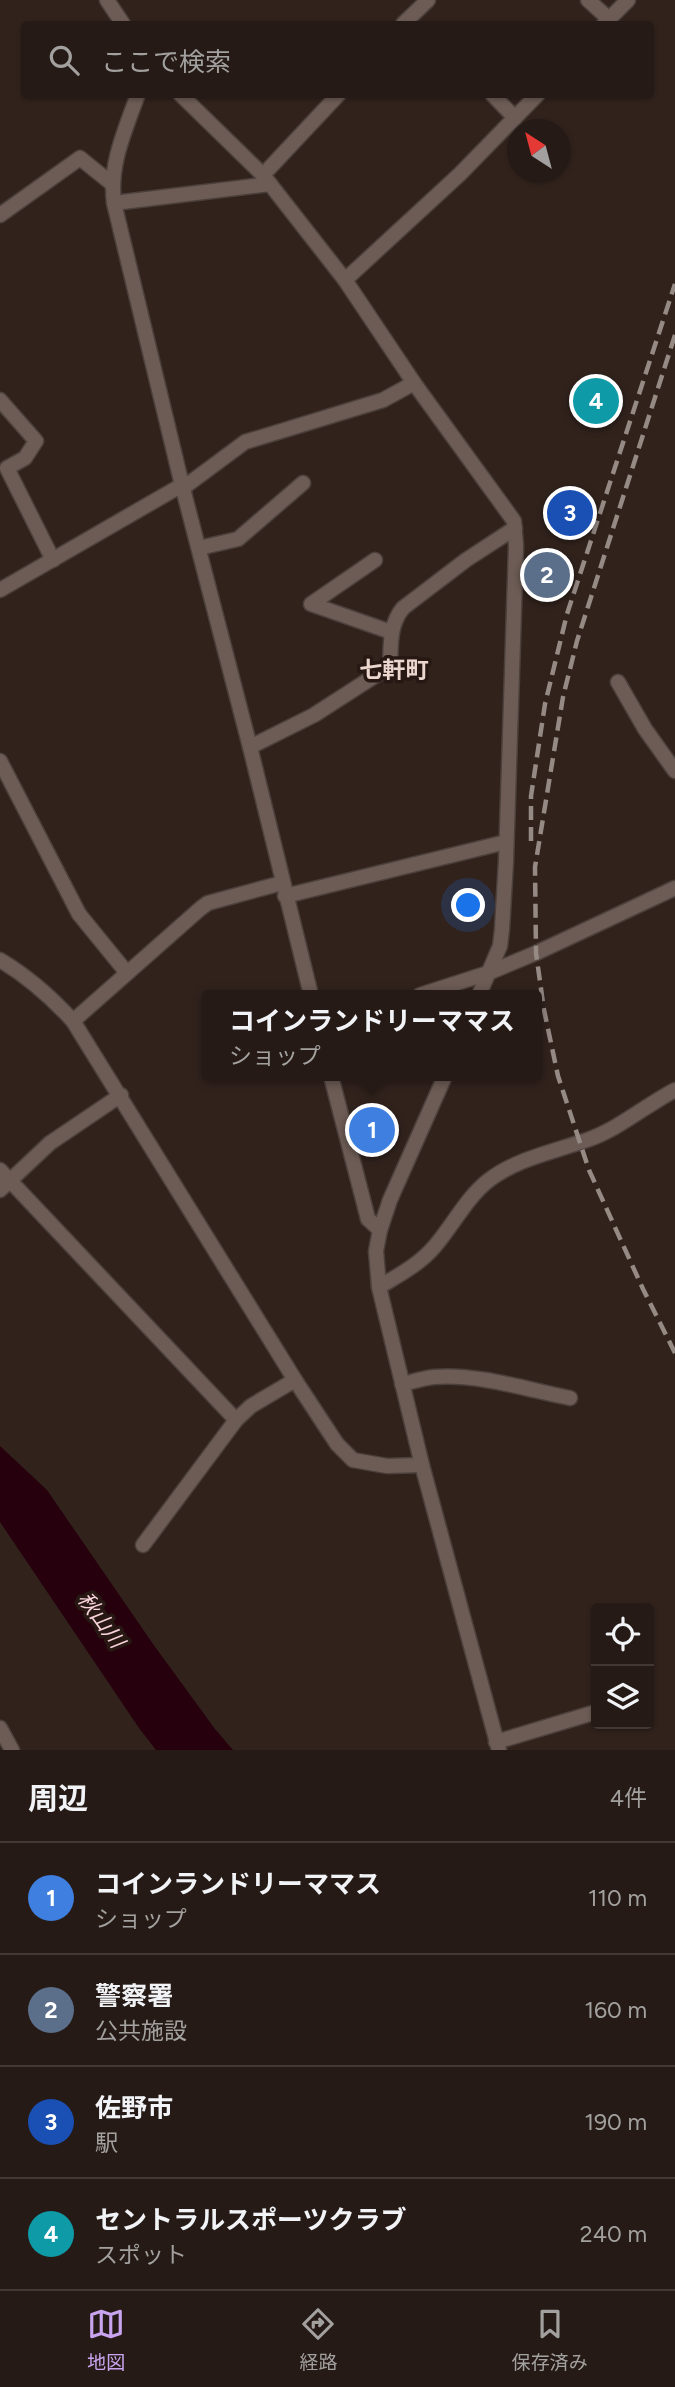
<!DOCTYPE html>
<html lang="ja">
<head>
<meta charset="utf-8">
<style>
	:root { --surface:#251a15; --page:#2d231e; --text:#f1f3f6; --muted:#a3a1a0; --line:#423834; --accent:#c8a5ee }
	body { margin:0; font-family:Figtree,"Noto Sans JP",sans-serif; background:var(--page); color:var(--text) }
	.controls { position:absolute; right:21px; bottom:21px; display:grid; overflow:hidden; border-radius:7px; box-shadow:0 2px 5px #0004 }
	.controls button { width:63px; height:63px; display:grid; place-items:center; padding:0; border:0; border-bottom:2px solid var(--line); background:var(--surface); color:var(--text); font:35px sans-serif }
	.compass { position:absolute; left:507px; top:119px; width:63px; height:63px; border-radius:50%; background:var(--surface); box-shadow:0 2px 5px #0004; rotate:324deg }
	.you { position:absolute; left:469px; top:906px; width:24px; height:24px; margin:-18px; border:5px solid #fff; border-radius:50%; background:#1a73e8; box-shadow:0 0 0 10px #1a73e833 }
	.badge { display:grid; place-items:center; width:46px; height:46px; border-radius:50%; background:var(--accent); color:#fff; font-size:23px; font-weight:700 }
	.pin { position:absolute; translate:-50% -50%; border:4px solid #fff; box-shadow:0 2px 7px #0006 }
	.popup { position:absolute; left:202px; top:990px; width:340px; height:91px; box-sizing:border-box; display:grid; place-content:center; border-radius:7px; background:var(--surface); filter:drop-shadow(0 2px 5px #0005); font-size:23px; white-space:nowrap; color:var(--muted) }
	.popup b { font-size:26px; color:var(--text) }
	.popup::after { content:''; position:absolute; left:50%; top:100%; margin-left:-14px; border:14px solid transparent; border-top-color:var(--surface) }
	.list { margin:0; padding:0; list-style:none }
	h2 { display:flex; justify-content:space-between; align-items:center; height:91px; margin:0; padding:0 28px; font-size:30px }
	h2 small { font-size:23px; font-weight:400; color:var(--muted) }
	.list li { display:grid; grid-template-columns:46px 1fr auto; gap:21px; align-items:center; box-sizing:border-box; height:112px; padding:0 28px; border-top:2px solid var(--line) }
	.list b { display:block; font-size:26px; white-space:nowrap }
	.list p { margin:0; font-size:23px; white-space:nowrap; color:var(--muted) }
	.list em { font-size:23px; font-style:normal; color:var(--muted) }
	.icon { flex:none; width:38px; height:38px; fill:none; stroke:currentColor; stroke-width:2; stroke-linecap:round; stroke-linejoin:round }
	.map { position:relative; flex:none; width:675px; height:1750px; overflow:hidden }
	.search { position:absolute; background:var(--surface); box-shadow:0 2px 5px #0004; left:21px; right:21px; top:21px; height:77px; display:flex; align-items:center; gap:18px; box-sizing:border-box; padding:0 24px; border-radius:7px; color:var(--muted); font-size:26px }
	.sheet { height:539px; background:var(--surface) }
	nav { display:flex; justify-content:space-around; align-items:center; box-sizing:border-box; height:98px; border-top:2px solid var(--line); background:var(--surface); font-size:19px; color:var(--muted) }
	nav a { display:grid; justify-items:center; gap:4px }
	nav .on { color:var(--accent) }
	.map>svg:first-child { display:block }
	.water { fill:#27000d }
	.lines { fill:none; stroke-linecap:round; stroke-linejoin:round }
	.minor-casing { stroke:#4c403c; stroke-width:17 }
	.minor { stroke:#6d5c55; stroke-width:14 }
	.rail { stroke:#968a85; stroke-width:4.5; stroke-dasharray:14 7; stroke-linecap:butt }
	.labels { text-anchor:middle; stroke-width:7; stroke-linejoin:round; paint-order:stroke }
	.water-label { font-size:21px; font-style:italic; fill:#f9d4dc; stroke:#271813 }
	.quarter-label { font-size:23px; font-weight:bold; fill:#ecd7cf; stroke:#271813 }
</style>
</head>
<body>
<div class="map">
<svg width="675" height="1750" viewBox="0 0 675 1750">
	<rect width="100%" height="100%" fill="#31221c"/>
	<path class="water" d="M0 1446 47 1490 153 1644 215 1729 233 1750H156L139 1728 0 1522Z"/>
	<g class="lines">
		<g class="minor-casing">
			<g id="minor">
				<path d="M107 0 123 24"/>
				<path d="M588 0 609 19"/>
				<path d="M403 24 428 0"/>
				<path d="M604 24 628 0"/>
				<path d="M138 94C125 131 109 164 114 203L182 485 250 747 311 995"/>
				<path d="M180 94 263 175 345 280 414 383 514 521 516 546 506 861 502 929 500 946 479 995"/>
				<path d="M492 94 515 118"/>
				<path d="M263 175 339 94"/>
				<path d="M114 203 270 184"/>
				<path d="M0 215 80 158 111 183"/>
				<path d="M345 280 460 174 538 94"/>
				<path d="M0 400 36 441 25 458 7 468 53 560"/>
				<path d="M183 488 245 442 383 400 414 383"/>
				<path d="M199 548 238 539 303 483"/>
				<path d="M375 560 311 604 391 632"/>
				<path d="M0 590 182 485"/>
				<path d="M618 682 645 729 675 771"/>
				<path d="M250 747 314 715 390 666C391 645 389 625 403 608L466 560 515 528"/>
				<path d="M0 761 79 914 127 973"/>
				<path d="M285 896 506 842"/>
				<path d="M0 960C29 977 51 997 73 1021L295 1380 337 1444 353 1460 387 1466 422 1465"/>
				<path d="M420 995 488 973 536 953 675 888"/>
				<path d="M73 1021 201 908 208 903 282 883"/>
				<path d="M331 1076 368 1219 380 1230"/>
				<path d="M445 1076 390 1200 380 1230 376 1251 379 1287 422 1465 499 1750"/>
				<path d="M0 1170 236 1420"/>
				<path d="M0 1190 50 1143 121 1095"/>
				<path d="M379 1287C399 1275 420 1264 435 1246 453 1225 467 1197 489 1180 516 1159 556 1151 587 1140 619 1129 646 1105 675 1090"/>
				<path d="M402 1384C412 1382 423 1378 434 1377 476 1373 529 1390 570 1398"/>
				<path d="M143 1545 236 1420 251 1406 295 1380"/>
				<path d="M0 1728 12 1750"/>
				<path d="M496 1742 596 1712"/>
			</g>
		</g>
		<use href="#minor" class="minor"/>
		<g class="rail">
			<path d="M675 335 577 641 563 697 535 867 536 953 544 1010 558 1076 589 1170 643 1289 675 1353"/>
			<path d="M531 841V796L545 704 567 614 675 284"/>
		</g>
	</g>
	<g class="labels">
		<g class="water-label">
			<text transform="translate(101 1620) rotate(54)" y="7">秋山川</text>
		</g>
		<g class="quarter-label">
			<text x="394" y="678">七軒町</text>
		</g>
	</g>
</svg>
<div class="controls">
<button><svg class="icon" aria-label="locate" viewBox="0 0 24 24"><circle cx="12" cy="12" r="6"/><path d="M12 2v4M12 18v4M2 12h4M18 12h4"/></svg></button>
<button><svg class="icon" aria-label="layers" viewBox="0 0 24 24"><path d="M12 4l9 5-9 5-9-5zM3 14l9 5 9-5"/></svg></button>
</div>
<svg class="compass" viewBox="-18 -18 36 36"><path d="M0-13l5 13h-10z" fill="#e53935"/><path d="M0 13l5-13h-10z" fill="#a3a1a0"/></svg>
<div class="you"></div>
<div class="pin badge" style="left:372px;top:1130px;background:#3f7fe0">1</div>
<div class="popup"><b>コインランドリーママス</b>ショップ</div>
<div class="pin badge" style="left:547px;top:575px;background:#5c6f8a">2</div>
<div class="pin badge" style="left:570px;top:513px;background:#1a4fb4">3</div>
<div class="pin badge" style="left:596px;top:401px;background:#0f9aa8">4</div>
<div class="search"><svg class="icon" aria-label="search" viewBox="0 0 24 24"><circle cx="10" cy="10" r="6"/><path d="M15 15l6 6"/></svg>ここで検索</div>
</div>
<section class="sheet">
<h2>周辺<small>4件</small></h2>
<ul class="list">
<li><span class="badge" style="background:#3f7fe0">1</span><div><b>コインランドリーママス</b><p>ショップ</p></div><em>110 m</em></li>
<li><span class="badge" style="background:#5c6f8a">2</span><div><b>警察署</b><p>公共施設</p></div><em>160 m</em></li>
<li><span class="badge" style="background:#1a4fb4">3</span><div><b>佐野市</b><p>駅</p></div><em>190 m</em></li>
<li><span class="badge" style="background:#0f9aa8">4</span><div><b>セントラルスポーツクラブ</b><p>スポット</p></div><em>240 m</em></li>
</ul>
</section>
<nav>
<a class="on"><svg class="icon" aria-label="map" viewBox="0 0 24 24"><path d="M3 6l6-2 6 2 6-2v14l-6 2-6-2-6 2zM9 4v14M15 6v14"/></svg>地図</a>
<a><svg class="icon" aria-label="directions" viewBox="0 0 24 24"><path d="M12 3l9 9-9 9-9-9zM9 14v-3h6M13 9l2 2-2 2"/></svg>経路</a>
<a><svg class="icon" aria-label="saved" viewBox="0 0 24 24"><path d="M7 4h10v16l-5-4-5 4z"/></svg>保存済み</a>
</nav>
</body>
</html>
